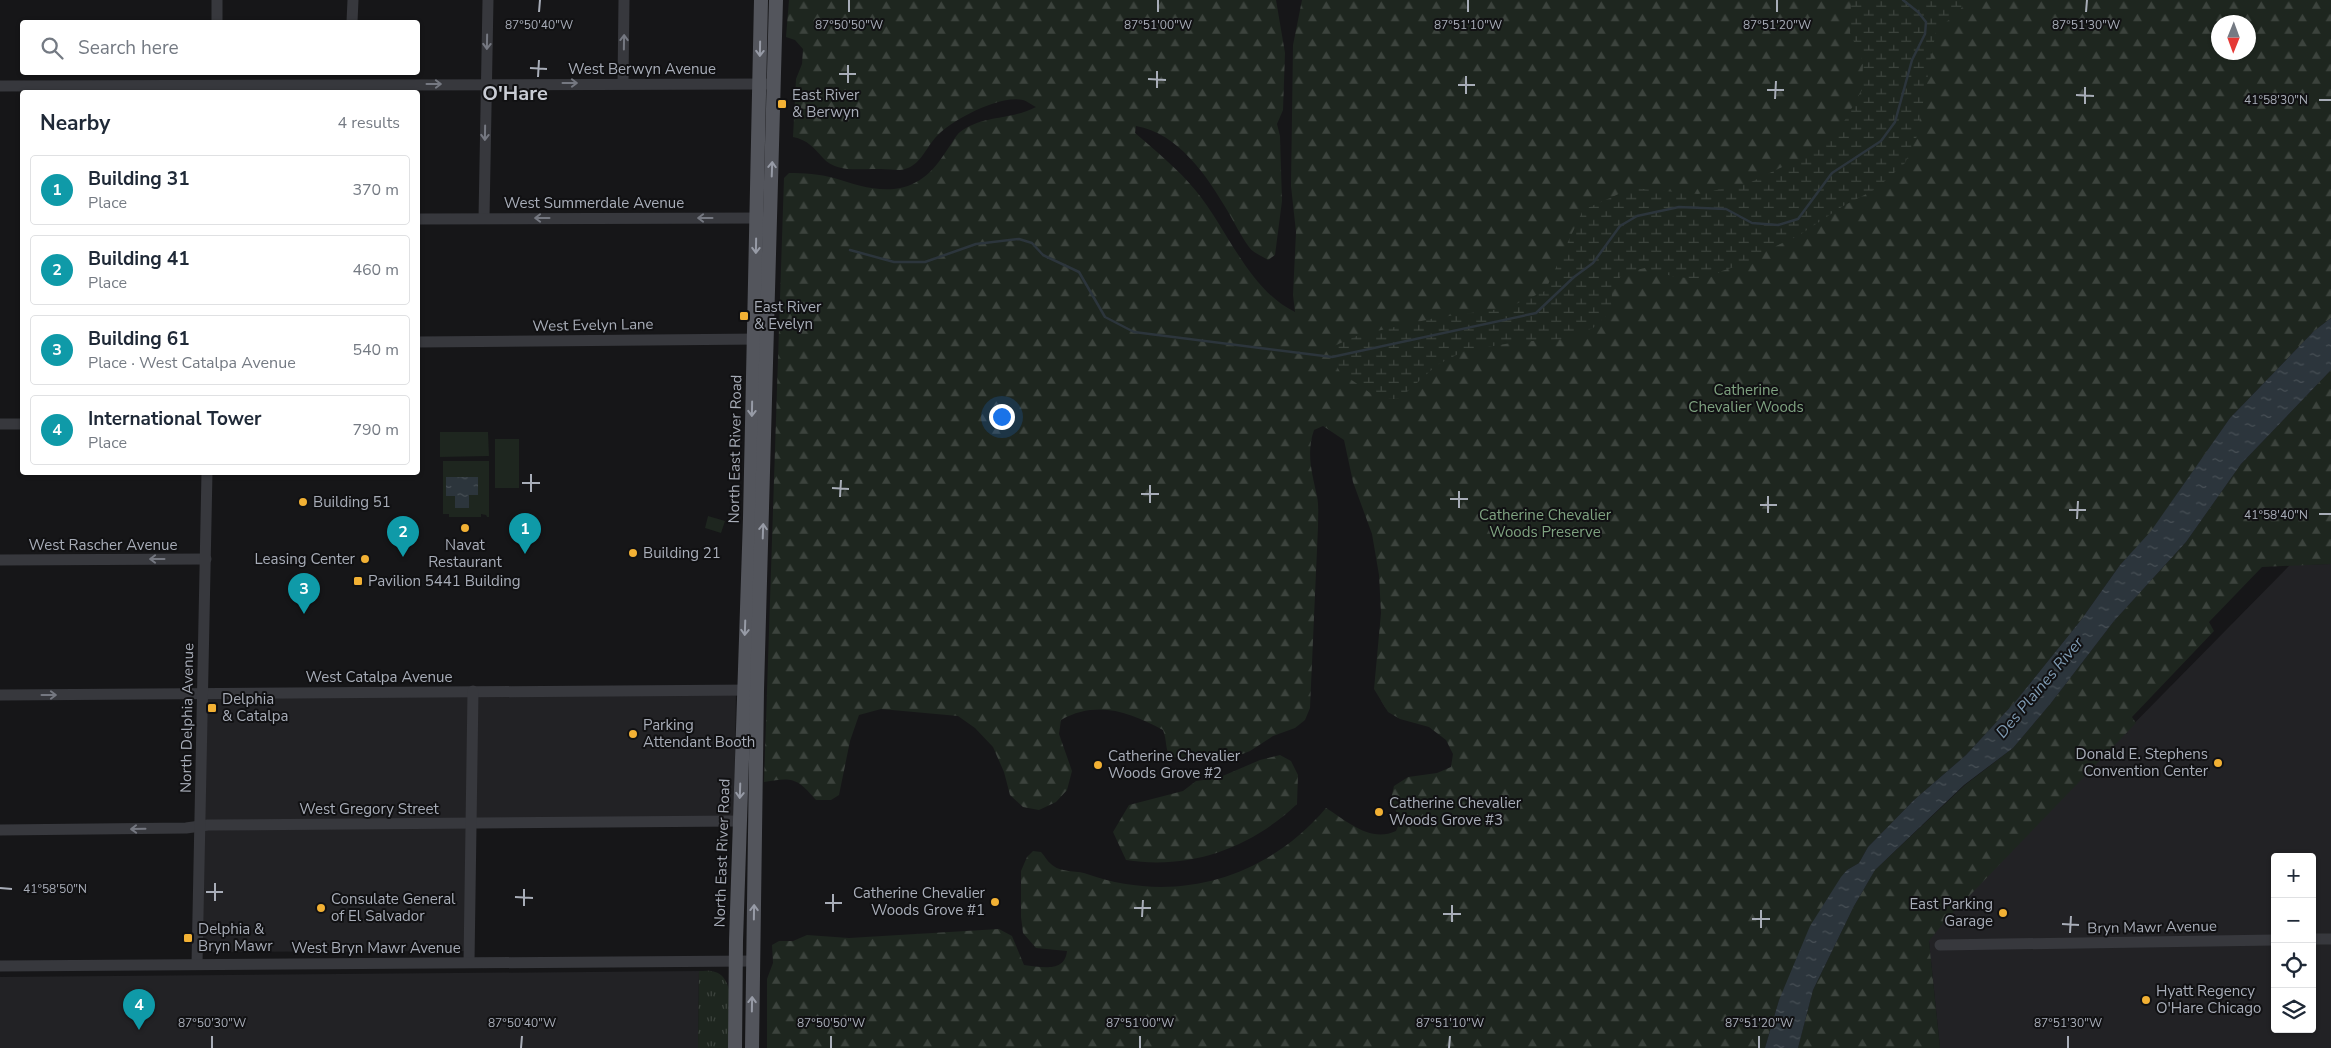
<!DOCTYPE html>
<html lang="en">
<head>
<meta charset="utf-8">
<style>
	:root { --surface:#fff; --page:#f6f6f7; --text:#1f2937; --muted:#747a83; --line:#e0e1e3; --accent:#7c3aed }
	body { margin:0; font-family:"Nunito Sans",sans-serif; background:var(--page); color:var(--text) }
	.controls { position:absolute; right:15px; bottom:15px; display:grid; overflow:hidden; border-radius:5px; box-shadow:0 1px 4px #0004 }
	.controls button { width:45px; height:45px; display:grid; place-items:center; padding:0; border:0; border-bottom:1px solid var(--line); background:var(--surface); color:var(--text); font:25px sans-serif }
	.compass { position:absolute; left:2211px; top:15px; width:45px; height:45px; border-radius:50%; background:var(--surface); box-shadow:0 1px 4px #0004; rotate:181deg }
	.you { position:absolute; left:1001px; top:416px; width:18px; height:18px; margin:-12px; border:4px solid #fff; border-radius:50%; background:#1a73e8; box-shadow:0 0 0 8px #1a73e833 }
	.badge { display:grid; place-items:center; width:32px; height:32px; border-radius:50%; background:var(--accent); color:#fff; font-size:16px; font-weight:700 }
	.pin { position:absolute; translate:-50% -41px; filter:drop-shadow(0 1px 2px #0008) }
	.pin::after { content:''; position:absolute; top:26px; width:18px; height:15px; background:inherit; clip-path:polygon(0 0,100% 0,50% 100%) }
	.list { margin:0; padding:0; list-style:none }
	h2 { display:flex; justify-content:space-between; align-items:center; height:65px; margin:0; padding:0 20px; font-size:21px }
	h2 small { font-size:16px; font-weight:400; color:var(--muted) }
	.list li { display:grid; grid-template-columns:32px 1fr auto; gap:15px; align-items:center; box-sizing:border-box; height:70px; margin:0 10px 10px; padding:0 10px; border:1px solid var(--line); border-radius:5px }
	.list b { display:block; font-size:19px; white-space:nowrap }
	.list p { margin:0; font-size:16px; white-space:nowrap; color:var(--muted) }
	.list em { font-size:16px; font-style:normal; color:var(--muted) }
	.icon { flex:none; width:28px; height:28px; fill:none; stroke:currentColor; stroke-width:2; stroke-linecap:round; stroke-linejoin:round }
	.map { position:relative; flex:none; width:2331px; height:1048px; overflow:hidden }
	.search { position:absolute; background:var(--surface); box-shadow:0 1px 4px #0004; left:20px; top:20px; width:400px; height:55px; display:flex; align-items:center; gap:12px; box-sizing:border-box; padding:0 18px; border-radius:5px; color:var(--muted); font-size:19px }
	.panel { position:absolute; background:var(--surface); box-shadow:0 1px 4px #0004; left:20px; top:90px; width:400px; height:385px; border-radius:5px }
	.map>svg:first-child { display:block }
	.built { fill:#222225; fill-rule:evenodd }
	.grass { fill:url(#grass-tufts) }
	.forest { fill:url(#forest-firs); fill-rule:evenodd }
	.wetland { fill:url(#wetland-marsh) }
	.pitch { fill:#1e261f }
	.water { fill:url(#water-ripples) }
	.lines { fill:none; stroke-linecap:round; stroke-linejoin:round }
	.stream { stroke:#2c353c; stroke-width:2.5 }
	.minor { stroke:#37383d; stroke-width:11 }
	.major { stroke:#53555c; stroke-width:14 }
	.oneway { stroke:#757881 }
	.oneway2 { stroke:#979ba6 }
	.ticks { fill:none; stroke:#a8adb8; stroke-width:2 }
	.poi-dot { fill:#f2b134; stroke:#111113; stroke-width:2 }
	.labels { text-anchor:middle; stroke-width:4; stroke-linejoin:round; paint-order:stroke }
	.street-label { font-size:15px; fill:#a8adb8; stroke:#111113 }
	.poi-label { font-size:15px; fill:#a8adb8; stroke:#111113; text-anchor:start }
	.park-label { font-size:15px; fill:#7fa381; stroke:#111113 }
	.water-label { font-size:16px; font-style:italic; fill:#7f9bb3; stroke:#111113 }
	.district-label { font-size:20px; font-weight:bold; fill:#c9ccd4; stroke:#111113 }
	.ticks-label { font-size:12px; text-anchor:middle; fill:#a8adb8; stroke:#111113; stroke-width:4; stroke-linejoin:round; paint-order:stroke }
</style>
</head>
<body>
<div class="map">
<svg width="2331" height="1048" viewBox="0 0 2331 1048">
	<defs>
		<pattern id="grass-tufts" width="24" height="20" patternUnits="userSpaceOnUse" patternTransform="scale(1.25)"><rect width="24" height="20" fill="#1e261f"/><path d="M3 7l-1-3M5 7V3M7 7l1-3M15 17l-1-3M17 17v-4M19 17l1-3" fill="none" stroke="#3c433d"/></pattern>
		<pattern id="forest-firs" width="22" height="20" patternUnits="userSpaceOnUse" patternTransform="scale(1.25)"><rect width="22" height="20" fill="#1e261f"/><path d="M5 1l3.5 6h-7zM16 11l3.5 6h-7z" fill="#3c433d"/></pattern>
		<pattern id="wetland-marsh" width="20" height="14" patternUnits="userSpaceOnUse" patternTransform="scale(1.25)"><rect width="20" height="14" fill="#1e261f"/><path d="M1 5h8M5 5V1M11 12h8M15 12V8" fill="none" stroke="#3c433d"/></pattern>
		<pattern id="water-ripples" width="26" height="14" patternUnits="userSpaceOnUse" patternTransform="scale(1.25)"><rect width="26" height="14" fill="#2c353c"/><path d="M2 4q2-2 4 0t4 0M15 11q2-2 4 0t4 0" fill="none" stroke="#485056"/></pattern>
	</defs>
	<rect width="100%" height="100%" fill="#161618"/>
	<g class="built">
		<path d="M2331 564V1048H1940L1929 941H1920L2290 565ZM2275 857H2312V1029H2275Z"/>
		<path d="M736 692 734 821 470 823 469 951 201 952 202 695Z"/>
		<path d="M699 971 698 1048H0V977Z"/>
	</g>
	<path class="grass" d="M699 971C704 971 710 970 715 972 738 978 730 1029 730 1048H698Z"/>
	<g class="forest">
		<path d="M789 0H1276L1285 53 1283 110 1277 124 1280 136 1282 201 1275 255 1268 260C1262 256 1253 253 1249 247 1241 236 1234 222 1227 210 1207 176 1178 133 1136 126L1135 133C1156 151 1179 170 1196 191 1228 230 1249 290 1295 312L1293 295 1296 232 1291 186 1293 45 1302 0H2331V318L2314 331 2230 418 2151 532 2120 565 2081 620 2015 702 1966 755 1914 800 1868 847 1859 863 1847 870 1779 1000 1765 1048H767V979L773 963 772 945 779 941H793L807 935 849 938 999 929 1012 936 1024 965C1041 967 1065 973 1067 951L1036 948 1023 933 1021 917V871L1027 857 1033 851 1041 852C1045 856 1047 861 1051 864 1060 873 1076 870 1087 874 1175 905 1266 879 1326 808 1347 821 1370 843 1396 831L1400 821 1391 799 1394 786 1408 777 1437 773 1451 767 1453 754 1446 740 1429 727 1400 719 1388 712 1374 689 1381 613 1379 575 1372 534 1353 482 1344 440 1323 426 1314 430C1306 453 1312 473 1317 496 1319 506 1318 517 1318 527L1310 708 1305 720 1295 728 1273 736 1250 751 1225 761 1170 757C1165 749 1167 740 1163 730 1129 712 1097 700 1061 720L1059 734 1072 771 1067 790 1056 802 1039 810 1023 807 1010 795 1004 772 993 747 975 728 958 716 881 709 859 715 850 741 839 795 831 800H816C797 778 793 777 764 782L784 178 789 173C803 173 820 174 834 178 854 184 873 191 894 189 921 186 935 169 949 147 953 142 956 135 960 132 982 115 1012 120 1036 107 1032 105 1027 101 1023 100 1000 94 949 121 935 138 924 151 919 168 900 170 894 170 887 169 881 169 863 168 837 174 823 158 814 148 808 140 793 137L796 79 802 64 803 49 795 40 786 37ZM2218 22H2248V52H2218Z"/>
		<path d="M2331 370V564L2262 567 2209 622 2214 631 2132 717 2136 723 1945 921 1929 941 1940 1048H1798L1813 990 1854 906 1875 870 1965 785 2013 748 2051 703 2114 621 2186 542 2241 464Z"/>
		<path d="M1280 755 1291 761 1298 775 1297 804C1251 848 1190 870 1126 860L1113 832 1129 805 1183 791 1196 781 1218 778 1260 760Z"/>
	</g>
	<path class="wetland" d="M1851 0H1967L1960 10 1936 31 1917 136 1905 163 1876 189 1843 206 1798 236 1767 250 1746 263 1722 271 1707 279 1675 277 1645 268 1623 273 1612 289 1611 311 1593 328 1566 339 1517 342 1464 351 1437 365 1399 399H1379L1340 372 1332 357 1334 346 1359 335 1435 318 1507 308 1545 291 1583 210 1632 188 1698 194 1749 183 1803 157 1838 132 1862 90 1863 62 1850 33Z"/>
	<g class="pitch">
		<path d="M440 432H488L489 456 440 457Z"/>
		<rect x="495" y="439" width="24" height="49"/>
		<path d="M443 461H489V517H487L486 515 481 514V517H449V514H443Z"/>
		<path d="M708 516 725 521 721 533 705 528Z"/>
	</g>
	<g class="water">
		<path d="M2331 318V370L2241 464 2186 542 2114 621 2051 703 2013 748 1964 785 1875 870 1854 906 1813 990 1798 1048H1765L1779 1000 1810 926 1841 877 1847 870 1859 863 1868 847 1914 800 1966 755 2015 702 2081 620 2120 565 2151 531 2230 418 2314 331Z"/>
		<path d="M446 477H478V495H469V508H455V496H446Z"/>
	</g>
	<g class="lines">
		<path class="stream" d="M850 250 894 262H925L976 244 1019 239 1032 243 1043 255 1079 272 1105 317 1134 332 1332 357 1536 313 1574 277 1593 263 1620 226 1637 216 1679 207 1726 209 1752 223 1778 225 1798 219 1832 173 1881 141 1895 122 1912 60 1925 34 1926 22 1918 12 1903 0"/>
		<g class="minor">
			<path d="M217 22V0"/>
			<path d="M352 22 353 0"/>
			<path d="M623 83 624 0"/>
			<path d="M0 86 766 84"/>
			<path d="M484 218 488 0"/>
			<path d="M418 219 764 218"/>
			<path d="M418 342 761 339"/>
			<path d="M0 424H22"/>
			<path d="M0 560 206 559"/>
			<path d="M0 695 753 690"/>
			<path d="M0 830 186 828 208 825 739 821"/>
			<path d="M2312 939H2331"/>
			<path d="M1940 945 2275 940"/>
			<path d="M469 962 473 691"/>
			<path d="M197 964 207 472"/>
			<path d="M0 966 753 961"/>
		</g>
		<g class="major">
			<path d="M735 1048 736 941 750 518 761 0"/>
			<path d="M752 1048 757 690 776 0"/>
		</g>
	</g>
	<defs><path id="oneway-shaft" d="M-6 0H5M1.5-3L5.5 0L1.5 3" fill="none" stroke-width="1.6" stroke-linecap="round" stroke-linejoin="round" transform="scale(1.25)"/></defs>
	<g class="oneway">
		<use href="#oneway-shaft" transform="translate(487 42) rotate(91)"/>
		<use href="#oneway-shaft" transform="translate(624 42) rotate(-89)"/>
		<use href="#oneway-shaft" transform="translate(570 83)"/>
		<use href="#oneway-shaft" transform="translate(434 84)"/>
		<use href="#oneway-shaft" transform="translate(485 133) rotate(91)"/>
		<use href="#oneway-shaft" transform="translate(542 218) rotate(180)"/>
		<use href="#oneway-shaft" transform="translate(705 218) rotate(180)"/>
		<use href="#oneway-shaft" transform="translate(157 559) rotate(180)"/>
		<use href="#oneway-shaft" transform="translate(49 695)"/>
		<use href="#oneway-shaft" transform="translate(138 829) rotate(179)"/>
	</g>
	<g class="oneway2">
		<use href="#oneway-shaft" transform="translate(760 49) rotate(91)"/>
		<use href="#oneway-shaft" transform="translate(772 169) rotate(-88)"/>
		<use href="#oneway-shaft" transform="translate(756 246) rotate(91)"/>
		<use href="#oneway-shaft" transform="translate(752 409) rotate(91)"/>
		<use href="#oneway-shaft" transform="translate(763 531) rotate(-88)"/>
		<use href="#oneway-shaft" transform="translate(745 628) rotate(92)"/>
		<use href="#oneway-shaft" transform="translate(740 791) rotate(92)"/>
		<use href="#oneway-shaft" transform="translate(754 912) rotate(-89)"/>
		<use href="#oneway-shaft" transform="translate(752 1004) rotate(-89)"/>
	</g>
	<path class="ticks" d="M539 12 540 0M849 12V0M1158 12V0M1468 12V0M1777 12V0M2086 12 2087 0M530 68 547 69M839 74H856M538 77 539 60M1148 79 1166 80M848 83V65M1458 85H1475M1157 88V71M1767 90H1784M1466 94V76M2076 95 2094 96M1775 99 1776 81M2319 100H2331M2085 104V87M522 483H540M832 488 849 489M531 492V474M1141 494H1159M840 497 841 480M1450 499H1468M1150 503V485M1760 505H1777M1459 508V491M2069 510H2086M1768 513V496M2319 514H2331M2077 519 2078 501M0 888 12 889M206 892H223M515 897 533 898M215 901V883M825 903H842M524 906V889M1134 908H1151M833 912V894M1443 914H1461M1142 917 1143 900M1752 919H1770M1452 922V905M2062 924 2079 925M1761 928V910M2070 933 2071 916M212 1048V1036M521 1048 522 1036M831 1048V1036M1140 1048V1036M1449 1048 1450 1036M1759 1048V1036M2068 1048V1036"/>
	<g class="poi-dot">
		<rect x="777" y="99" width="10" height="10" rx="2.5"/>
		<rect x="739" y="311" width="10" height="10" rx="2.5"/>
		<circle cx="303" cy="502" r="5"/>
		<circle cx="465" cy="528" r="5"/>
		<circle cx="633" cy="553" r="5"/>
		<circle cx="365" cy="559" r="5"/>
		<rect x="353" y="576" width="10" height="10" rx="2.5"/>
		<rect x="207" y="703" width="10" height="10" rx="2.5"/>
		<circle cx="633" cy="734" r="5"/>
		<circle cx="2218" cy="763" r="5"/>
		<circle cx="1098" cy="765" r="5"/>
		<circle cx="1379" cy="812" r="5"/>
		<circle cx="995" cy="902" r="5"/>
		<circle cx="321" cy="908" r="5"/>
		<circle cx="2003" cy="913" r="5"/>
		<rect x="183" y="933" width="10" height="10" rx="2.5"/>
		<circle cx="2146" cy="1000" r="5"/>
	</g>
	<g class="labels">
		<g class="street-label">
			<text x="642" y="74">West Berwyn Avenue</text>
			<text x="594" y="208">West Summerdale Avenue</text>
			<text transform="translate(593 325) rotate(-1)" y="5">West Evelyn Lane</text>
			<text transform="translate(735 449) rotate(-89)" y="5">North East River Road</text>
			<text x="103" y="550">West Rascher Avenue</text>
			<text x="379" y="682">West Catalpa Avenue</text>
			<text transform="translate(187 718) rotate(-89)" y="5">North Delphia Avenue</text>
			<text x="369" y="814">West Gregory Street</text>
			<text transform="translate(722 853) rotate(-88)" y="5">North East River Road</text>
			<text transform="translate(2152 927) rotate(-1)" y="5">Bryn Mawr Avenue</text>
			<text x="376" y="953">West Bryn Mawr Avenue</text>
		</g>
		<g class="poi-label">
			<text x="792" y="100">East River<tspan x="792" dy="17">&amp; Berwyn</tspan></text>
			<text x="754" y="312">East River<tspan x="754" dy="17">&amp; Evelyn</tspan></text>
			<text x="313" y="507">Building 51</text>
			<text x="465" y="550" text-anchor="middle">Navat<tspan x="465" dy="17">Restaurant</tspan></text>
			<text x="643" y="558">Building 21</text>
			<text x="355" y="564" text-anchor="end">Leasing Center</text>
			<text x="368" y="586">Pavilion 5441 Building</text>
			<text x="222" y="704">Delphia<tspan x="222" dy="17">&amp; Catalpa</tspan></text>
			<text x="643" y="730">Parking<tspan x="643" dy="17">Attendant Booth</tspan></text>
			<text x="2208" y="759" text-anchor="end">Donald E. Stephens<tspan x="2208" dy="17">Convention Center</tspan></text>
			<text x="1108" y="761">Catherine Chevalier<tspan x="1108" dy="17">Woods Grove #2</tspan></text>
			<text x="1389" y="808">Catherine Chevalier<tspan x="1389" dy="17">Woods Grove #3</tspan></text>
			<text x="985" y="898" text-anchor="end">Catherine Chevalier<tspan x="985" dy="17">Woods Grove #1</tspan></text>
			<text x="331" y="904">Consulate General<tspan x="331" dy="17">of El Salvador</tspan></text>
			<text x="1993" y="909" text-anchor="end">East Parking<tspan x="1993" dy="17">Garage</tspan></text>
			<text x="198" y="934">Delphia &amp;<tspan x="198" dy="17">Bryn Mawr</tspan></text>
			<text x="2156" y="996">Hyatt Regency<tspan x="2156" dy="17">O'Hare Chicago</tspan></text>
		</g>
		<g class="park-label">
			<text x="1746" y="395">Catherine<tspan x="1746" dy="17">Chevalier Woods</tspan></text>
			<text x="1545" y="520">Catherine Chevalier<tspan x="1545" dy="17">Woods Preserve</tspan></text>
		</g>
		<g class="water-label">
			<text transform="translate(2039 687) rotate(-50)" y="6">Des Plaines River</text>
		</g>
		<g class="district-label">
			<text x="515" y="100">O'Hare</text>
		</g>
	</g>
	<g class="ticks-label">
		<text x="2086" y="29">87°51'30"W</text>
		<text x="539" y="29">87°50'40"W</text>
		<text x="849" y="29">87°50'50"W</text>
		<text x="1158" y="29">87°51'00"W</text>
		<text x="1468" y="29">87°51'10"W</text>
		<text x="1777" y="29">87°51'20"W</text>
		<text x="2276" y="104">41°58'30"N</text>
		<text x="2276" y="519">41°58'40"N</text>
		<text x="55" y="893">41°58'50"N</text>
		<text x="212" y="1027">87°50'30"W</text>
		<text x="522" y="1027">87°50'40"W</text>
		<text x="831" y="1027">87°50'50"W</text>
		<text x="1140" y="1027">87°51'00"W</text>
		<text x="1450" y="1027">87°51'10"W</text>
		<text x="1759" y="1027">87°51'20"W</text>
		<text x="2068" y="1027">87°51'30"W</text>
	</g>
</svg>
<div class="controls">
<button>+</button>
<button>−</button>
<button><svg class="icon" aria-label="locate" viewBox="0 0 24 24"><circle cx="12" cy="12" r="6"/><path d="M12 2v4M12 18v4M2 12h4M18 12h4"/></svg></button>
<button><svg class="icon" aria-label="layers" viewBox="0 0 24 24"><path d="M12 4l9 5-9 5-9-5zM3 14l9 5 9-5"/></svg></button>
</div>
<svg class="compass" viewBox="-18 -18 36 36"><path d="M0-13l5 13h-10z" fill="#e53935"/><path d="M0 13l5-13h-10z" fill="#747a83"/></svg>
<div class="you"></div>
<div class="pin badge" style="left:525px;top:554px;background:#0f9aa8">1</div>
<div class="pin badge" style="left:403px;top:557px;background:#0f9aa8">2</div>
<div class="pin badge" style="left:304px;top:614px;background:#0f9aa8">3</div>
<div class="pin badge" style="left:139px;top:1030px;background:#0f9aa8">4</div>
<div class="search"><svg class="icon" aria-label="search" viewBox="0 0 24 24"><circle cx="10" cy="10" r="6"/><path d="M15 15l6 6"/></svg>Search here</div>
<section class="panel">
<h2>Nearby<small>4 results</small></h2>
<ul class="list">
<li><span class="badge" style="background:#0f9aa8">1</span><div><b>Building 31</b><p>Place</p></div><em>370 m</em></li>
<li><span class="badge" style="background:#0f9aa8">2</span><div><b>Building 41</b><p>Place</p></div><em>460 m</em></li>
<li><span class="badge" style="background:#0f9aa8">3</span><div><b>Building 61</b><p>Place · West Catalpa Avenue</p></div><em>540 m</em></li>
<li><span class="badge" style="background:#0f9aa8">4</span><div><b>International Tower</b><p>Place</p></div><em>790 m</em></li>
</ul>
</section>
</div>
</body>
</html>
